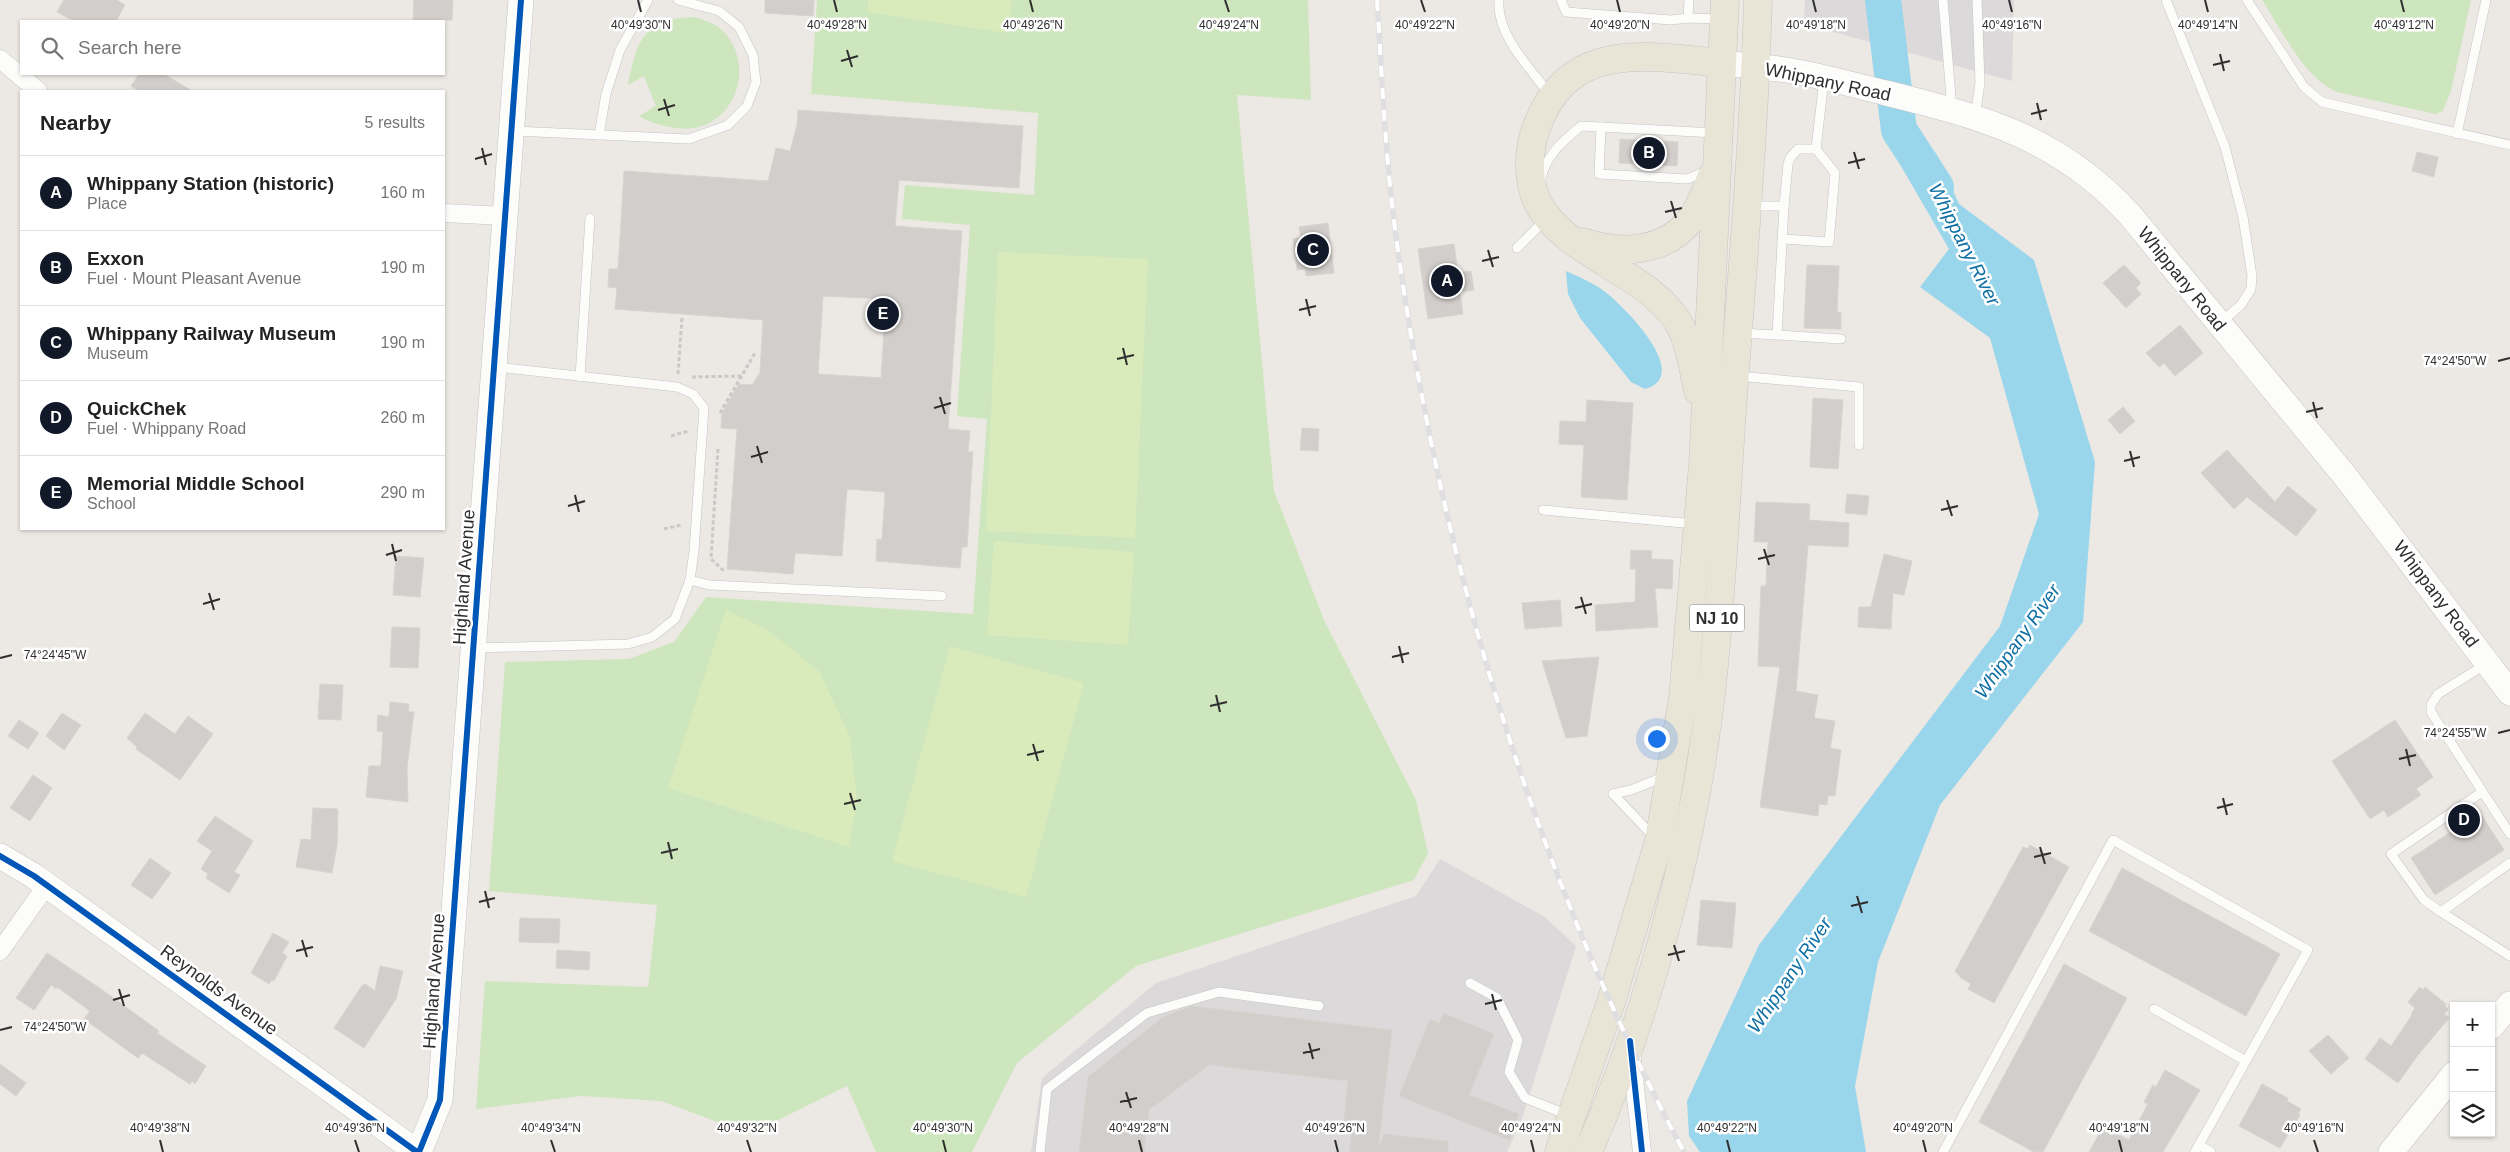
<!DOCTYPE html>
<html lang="en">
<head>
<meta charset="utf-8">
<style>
	:root { --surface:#fff; --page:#f2f2f2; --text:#222; --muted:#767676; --line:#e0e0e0; --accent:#111827 }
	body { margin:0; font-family:Arial,sans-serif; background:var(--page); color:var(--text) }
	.controls { position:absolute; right:15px; bottom:15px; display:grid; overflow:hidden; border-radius:0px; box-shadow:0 1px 4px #0004 }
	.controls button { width:45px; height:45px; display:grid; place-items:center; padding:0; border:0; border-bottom:1px solid var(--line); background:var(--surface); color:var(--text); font:25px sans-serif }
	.you { position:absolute; left:1656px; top:738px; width:18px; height:18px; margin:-12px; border:4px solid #fff; border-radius:50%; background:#1a73e8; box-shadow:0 0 0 8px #1a73e833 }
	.badge { display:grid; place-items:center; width:32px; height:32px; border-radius:50%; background:var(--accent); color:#fff; font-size:16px; font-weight:700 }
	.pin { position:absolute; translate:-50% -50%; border:2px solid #fff; box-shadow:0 1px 5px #0006 }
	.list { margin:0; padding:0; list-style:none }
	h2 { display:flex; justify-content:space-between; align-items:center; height:65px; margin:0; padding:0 20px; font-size:21px }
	h2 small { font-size:16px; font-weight:400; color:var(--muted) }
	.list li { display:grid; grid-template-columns:32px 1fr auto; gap:15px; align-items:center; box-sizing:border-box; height:75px; padding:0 20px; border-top:1px solid var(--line) }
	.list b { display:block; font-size:19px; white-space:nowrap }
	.list p { margin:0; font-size:16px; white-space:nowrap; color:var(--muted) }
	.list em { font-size:16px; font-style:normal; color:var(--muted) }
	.icon { flex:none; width:28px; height:28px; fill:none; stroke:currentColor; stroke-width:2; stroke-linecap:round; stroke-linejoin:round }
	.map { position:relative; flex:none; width:2510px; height:1152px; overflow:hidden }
	.search { position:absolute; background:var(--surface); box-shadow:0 1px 4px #0004; left:20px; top:20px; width:425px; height:55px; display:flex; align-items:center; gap:12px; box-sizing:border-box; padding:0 18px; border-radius:0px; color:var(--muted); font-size:19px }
	.panel { position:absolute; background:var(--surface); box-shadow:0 1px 4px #0004; left:20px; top:90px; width:425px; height:440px; border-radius:0px }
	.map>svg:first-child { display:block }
	.industrial { fill:#dcd9db }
	.green { fill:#cee6be }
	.pitch { fill:#d9eabb }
	.water { fill:#99d6ec }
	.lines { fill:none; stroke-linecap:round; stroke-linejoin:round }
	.river { stroke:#99d6ec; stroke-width:36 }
	.building { fill:#d1cecb; stroke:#d7d4d0; fill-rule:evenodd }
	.lane-casing { stroke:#c5c4c5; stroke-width:10 }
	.street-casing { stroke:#c5c4c5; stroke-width:19 }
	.secondary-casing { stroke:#c5c4c5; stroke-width:26 }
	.primary-casing { stroke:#c6c5c4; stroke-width:29 }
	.path { stroke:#c9c9c8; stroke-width:3; stroke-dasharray:4 2.5; stroke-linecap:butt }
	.lane { stroke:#fcfcfb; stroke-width:9 }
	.street { stroke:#fcfcfb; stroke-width:18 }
	.secondary { stroke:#fcfcfb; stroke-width:25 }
	.primary { stroke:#e8e4d6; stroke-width:28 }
	.rail-casing { stroke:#dfdfe1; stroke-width:5.5 }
	.rail { stroke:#fff; stroke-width:4; stroke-dasharray:11; stroke-linecap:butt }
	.cycleway-casing { stroke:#fff; stroke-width:9 }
	.cycleway { stroke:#0057b8; stroke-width:6 }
	.ticks { fill:none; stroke:#2e2e2e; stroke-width:2 }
	.labels { text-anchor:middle; stroke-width:5; stroke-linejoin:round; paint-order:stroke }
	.shield { fill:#fff; stroke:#6d6d6d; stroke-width:1 }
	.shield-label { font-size:16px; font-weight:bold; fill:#2e2e2e }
	.street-label { font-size:18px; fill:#2e2e2e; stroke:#fff }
	.water-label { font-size:19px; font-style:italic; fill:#0d6fa3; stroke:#fff }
	.ticks-label { font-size:12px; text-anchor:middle; fill:#2e2e2e; stroke:#fff; stroke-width:5; stroke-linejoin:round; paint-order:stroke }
</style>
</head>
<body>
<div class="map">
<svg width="2510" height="1152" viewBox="0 0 2510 1152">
	<rect width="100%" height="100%" fill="#ece8e4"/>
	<g class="industrial">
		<path d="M1805 0H2014L2012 81 1804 24Z"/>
		<path d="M1440 859 1545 917 1576 946 1522 1119 1507 1152H1031L1042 1078 1156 983 1416 896Z"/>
	</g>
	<g class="green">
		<path d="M817 0H1308L1311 100 1237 95 1274 491 1324 620 1416 800 1428 853 1414 880 1136 966 1017 1063 972 1152H876L847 1086 750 1134 661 1101 581 1096 476 1109 485 981 648 987 657 905 489 891 505 662 629 659 674 642 706 597 973 614 987 419 957 416 970 225 902 219 905 185 1034 195 1038 113 811 94Z"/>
		<path d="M2262 0H2471L2451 91 2443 111 2435 114 2337 92C2305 79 2281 29 2262 0Z"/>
		<path d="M695 17C702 20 711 22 717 26 752 52 745 111 702 126 684 133 654 125 639 116L656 106 644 76 628 85C637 40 644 18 695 17Z"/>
	</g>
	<g class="pitch">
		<path d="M868 0H1012L1007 33 867 12Z"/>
		<path d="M998 252 1148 259 1135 538 986 531Z"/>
		<path d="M994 541 1134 552 1128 645 987 635Z"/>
		<path d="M726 610 769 631 819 671 850 737 857 798 849 847 668 788Z"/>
		<path d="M950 646 1084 683 1026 897 892 861Z"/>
	</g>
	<g class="water">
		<path d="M1886 140 1936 153 1959 204 2034 260 2095 462 2083 622 1940 805 1878 962 1855 1086 1866 1152H1700L1689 1136 1687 1101 1759 945 2000 626 2039 514 1990 338 1920 287 1949 249Z"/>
		<path d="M1566 271C1579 277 1593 283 1604 291 1623 305 1694 376 1645 389L1631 382 1580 318 1568 294Z"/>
	</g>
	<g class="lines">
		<path class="river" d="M1883 0 1899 130 1936 187"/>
	</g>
	<g class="building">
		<path d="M64 0H117L125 5 116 21H74L57 12Z"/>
		<path d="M414 0H453L452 20 413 21Z"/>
		<path d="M765 0H814L813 16 765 13Z"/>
		<path d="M139 74H164L192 91H140L131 86Z"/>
		<path d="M798 110 1023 126 1019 188 899 180 895 226 962 231 948 429 970 431 968 452H973L967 547H962L960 568 876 561 877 539 882 540 885 492 847 489 842 556 795 553 793 574 727 569 737 429 721 428 722 413 739 384 752 385 760 373 763 320 615 309 617 288 608 287 609 269H618L624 171 768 181 776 148 790 151 797 125ZM823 296 886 299 881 378 818 374Z"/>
		<path d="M1620 139 1678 142 1677 166 1619 163Z"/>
		<path d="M2417 152 2438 157 2434 177 2412 171Z"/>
		<path d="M1328 223 1334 273 1306 276 1305 269 1297 270 1293 239 1301 237 1299 227Z"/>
		<path d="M1454 244 1458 273 1471 271 1474 290 1460 292 1463 314 1428 319 1418 249Z"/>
		<path d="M1807 265 1839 266 1837 312H1841V329L1804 328Z"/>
		<path d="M2124 265 2141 283 2136 288 2141 294 2126 308 2103 283Z"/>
		<path d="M2180 325 2203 353 2175 376 2164 363 2159 367 2146 353Z"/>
		<path d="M1813 398 1843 400 1838 469 1810 467Z"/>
		<path d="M1587 400 1633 403 1627 500 1581 497 1584 445 1559 444 1560 421 1586 422Z"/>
		<path d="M2123 407 2135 421 2120 434 2108 420Z"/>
		<path d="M1302 428 1319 429 1318 451 1300 450Z"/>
		<path d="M2227 450 2275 502 2288 486 2317 510 2296 536 2247 497 2234 509 2201 473Z"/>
		<path d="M1847 494 1869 496 1867 515 1845 513Z"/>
		<path d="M1756 502 1810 504 1809 520 1849 523 1848 547 1808 545 1796 691 1818 695 1814 718 1835 721 1830 748 1841 750 1835 796 1828 795 1827 805 1819 804 1818 816 1760 807 1780 667 1758 666 1761 586H1766L1768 542H1754Z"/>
		<path d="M1631 550 1652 551 1651 559 1673 560 1672 589 1655 588 1658 627 1596 631 1595 605 1635 602 1636 569H1630Z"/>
		<path d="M1884 554 1912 561 1904 595 1893 593 1891 629 1858 627 1859 607H1871Z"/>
		<path d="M396 556 424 558 420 597 393 595Z"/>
		<path d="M1560 600 1562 626 1525 629 1522 603Z"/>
		<path d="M392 627 420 628 418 668 390 667Z"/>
		<path d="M1599 657 1587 736 1566 738 1542 661Z"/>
		<path d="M320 684 343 685 341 720 318 719Z"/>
		<path d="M390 702 409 704 408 712H414L407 768 408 802 366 797 369 766H381L383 732 377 731 378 715 389 717Z"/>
		<path d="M62 713 81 725 64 750 46 736Z"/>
		<path d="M145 713 175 734 188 716 213 734 180 780 136 749 137 747 127 738Z"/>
		<path d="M19 720 39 733 28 749 8 736Z"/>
		<path d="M2395 720 2433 777 2416 789 2421 795 2388 817 2384 810 2370 819 2332 761Z"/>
		<path d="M33 775 52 788 30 821 10 808Z"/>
		<path d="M313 808 338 809 337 845 332 873 296 867 301 839 311 840Z"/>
		<path d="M2480 813 2504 850 2435 895 2411 858Z"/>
		<path d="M215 816 253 841 234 872 240 875 229 893 206 878 208 874 201 869 212 851 197 841Z"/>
		<path d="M2030 845 2069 867 1994 1003 1968 989 1971 984 1961 978 1955 971 2023 847 2028 849Z"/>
		<path d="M150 858 171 873 152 899 131 885Z"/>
		<path d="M2122 868 2280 954 2246 1016 2089 931Z"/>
		<path d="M1701 900 1736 903 1732 948 1697 945Z"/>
		<path d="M520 918 560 919 559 943 519 942Z"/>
		<path d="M273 933 289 942 282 953 287 956 274 981 272 980 269 984 251 973Z"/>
		<path d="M557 950 590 952 589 970 556 968Z"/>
		<path d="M47 953 101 989 159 1031 157 1033 206 1066 195 1084 192 1081 190 1084 142 1053 138 1058 84 1019 90 1011 57 987 56 989 51 985 34 1010 16 998Z"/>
		<path d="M2064 964 2127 998 2043 1152H2034L1979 1122Z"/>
		<path d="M380 966 403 971 396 999 364 1048 334 1028 361 987 365 984 375 991Z"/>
		<path d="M2420 987 2423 990 2425 987 2446 1004 2445 1006 2448 1009 2444 1014 2449 1018 2418 1055 2398 1083 2365 1059 2380 1038 2391 1046 2412 1015 2411 1014 2415 1008 2408 1002Z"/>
		<path d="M1192 1006 1392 1030 1378 1149 1384 1134 1448 1141V1152H1349L1352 1129 1343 1127 1348 1081 1209 1065 1149 1110 1144 1152H1079L1088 1077 1163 1017Z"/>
		<path d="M1443 1013 1494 1034 1469 1095 1519 1114 1509 1140 1399 1096 1430 1019 1439 1023Z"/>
		<path d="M2328 1035 2349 1058 2331 1074 2309 1051Z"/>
		<path d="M0 1064 26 1083 16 1096 0 1084Z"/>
		<path d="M2165 1070 2200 1090 2163 1152H2089L2103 1127 2129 1140 2148 1104 2144 1102 2153 1085 2156 1087Z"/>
		<path d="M2262 1084 2288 1098 2287 1101 2301 1109 2298 1114 2300 1115 2280 1148 2239 1126Z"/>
	</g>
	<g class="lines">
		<g class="lane-casing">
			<g id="lane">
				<path d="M1499 0C1496 35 1531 69 1550 95"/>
				<path d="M1561 0 1566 12 1671 20 1688 18 1720 19"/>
				<path d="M1943 0 1952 109"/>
				<path d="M2166 0 2225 147 2243 217 2252 276 2251 289 2241 305 2220 323"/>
				<path d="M2247 0 2304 87 2322 102 2510 145"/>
				<path d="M1688 18 1689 0"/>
				<path d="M1975 117 1980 83 1977 0"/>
				<path d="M1601 127 1599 174 1687 179 1707 171"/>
				<path d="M514 131 689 139 728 125 747 106 756 82 753 55 739 27 719 11 678 0"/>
				<path d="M2457 134 2486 0"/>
				<path d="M599 135 606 94 620 50 648 0"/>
				<path d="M1541 180C1544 157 1564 140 1581 126L1716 133"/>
				<path d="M1784 206 1788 164 1790 158 1798 149H1816"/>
				<path d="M1783 239 1829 242 1835 173 1816 149 1824 79"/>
				<path d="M1517 248 1545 220"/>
				<path d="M1740 333 1777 335 1784 206H1750"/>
				<path d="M1777 335 1841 339"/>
				<path d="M1737 376 1859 387V445"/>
				<path d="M580 377 590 218"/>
				<path d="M1543 510 1694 524"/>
				<path d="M690 580 709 585 942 596"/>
				<path d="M476 648 628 644 652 637 675 619 690 580 694 551 704 408 693 394 677 387 496 367"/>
				<path d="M2486 664 2438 694 2431 705V712L2510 834"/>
				<path d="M1613 794 1654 837"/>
				<path d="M1613 794 1631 790 1666 776"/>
				<path d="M2510 863 2441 912 2510 956"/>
				<path d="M2441 912 2424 900 2391 854 2482 792"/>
				<path d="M1470 983 1497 998 1518 1040 1509 1072 1525 1098 1568 1115"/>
				<path d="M2154 1009 2246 1061"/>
				<path d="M2199 1145 2211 1152"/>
				<path d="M1040 1152 1047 1089 1147 1013 1219 992 1319 1006"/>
				<path d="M1943 1152 2113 840 2308 950 2195 1152"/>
			</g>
		</g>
		<g class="street-casing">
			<g id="street">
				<path d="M0 59 38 91"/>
				<path d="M444 213 505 216"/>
				<path d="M0 951 47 885"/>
				<path d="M1631 1051 1642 1152"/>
			</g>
		</g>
		<g class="secondary-casing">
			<g id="secondary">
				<path d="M1721 63C1743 65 1765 67 1786 70 1819 75 1853 85 1886 93 1983 117 2060 138 2130 215L2345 476 2510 693"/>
				<path d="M0 856 34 876 417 1152"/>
				<path d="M2491 1027 2510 1004"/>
				<path d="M419 1152 440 1100 521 0"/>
				<path d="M2391 1152 2454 1074"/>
			</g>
		</g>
		<g class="primary-casing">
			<g id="primary">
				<path d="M1583 242C1620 255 1666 253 1692 218 1701 206 1706 190 1712 176"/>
				<path d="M1698 391C1693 368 1690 342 1678 322 1647 272 1565 255 1538 203 1527 181 1528 151 1536 129 1567 39 1646 56 1721 63"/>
				<path d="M1559 1152 1611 1002 1659 841 1683 698 1703 465 1725 0"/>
				<path d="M1588 1152C1651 1008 1697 832 1713 675 1722 588 1726 499 1732 411 1742 274 1754 137 1758 0"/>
			</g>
		</g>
		<g class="path">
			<path d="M678 374 682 317"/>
			<path d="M692 377 742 376"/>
			<path d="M720 413 755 353"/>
			<path d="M671 436 688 431"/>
			<path d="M718 449 711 559 724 571"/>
			<path d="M664 529 681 525"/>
		</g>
		<use href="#lane" class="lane"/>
		<use href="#street" class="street"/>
		<use href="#secondary" class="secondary"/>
		<use href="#primary" class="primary"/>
		<g class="rail-casing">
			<path id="rail" d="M1377 0C1382 76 1385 153 1395 229 1437 547 1532 869 1684 1152"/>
		</g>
		<use href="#rail" class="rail"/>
		<g class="cycleway-casing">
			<g id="cycleway">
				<path d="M0 856 34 876 417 1152"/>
				<path d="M1630 1041 1642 1152"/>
				<path d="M419 1152 440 1100 521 0"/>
			</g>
		</g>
		<use href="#cycleway" class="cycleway"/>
	</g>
	<path class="ticks" d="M638 0 641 12M834 0 837 12M1030 0 1033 12M1225 0 1229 12M1421 0 1425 12M1617 0 1620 12M1813 0 1816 12M2009 0 2012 12M2205 0 2208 12M2401 0 2404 12M847 50 852 67M2220 54 2224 71M841 61 858 56M2213 65 2230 61M664 99 669 116M2037 103 2041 120M658 110 675 105M2031 114 2047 110M482 148 486 165M1854 152 1859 169M475 159 492 154M1848 163 1865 159M1671 201 1676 218M1665 212 1682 208M1488 250 1493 267M1482 261 1499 257M1306 299 1310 316M1299 310 1316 306M1123 348 1127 365M1117 359 1134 355M2498 361 2510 358M940 397 945 414M2313 402 2317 418M934 408 951 403M2306 412 2323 408M757 446 762 463M2130 451 2134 467M751 457 768 452M2124 461 2140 457M575 495 579 512M1947 500 1952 516M568 506 585 501M1941 510 1958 506M392 544 396 561M1764 549 1769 565M386 555 402 550M1758 559 1775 555M209 593 214 610M1581 597 1586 614M203 604 220 599M1575 608 1592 604M1399 646 1403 663M1392 657 1409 653M0 658 12 655M1216 695 1220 712M1210 706 1227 702M2498 733 2510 730M1033 744 1038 761M2406 749 2410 766M1027 755 1044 751M2399 759 2416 755M850 793 855 810M2223 798 2227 815M844 804 861 800M2217 808 2233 804M668 842 672 859M2040 847 2045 864M661 853 678 849M2034 857 2051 853M485 891 489 908M1857 896 1862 913M479 902 495 898M1851 906 1868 902M302 940 307 957M1674 945 1679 961M296 951 313 947M1668 955 1685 951M119 989 124 1006M1492 994 1496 1010M113 1000 130 995M1485 1004 1502 1000M0 1030 12 1027M1309 1043 1313 1059M1303 1053 1320 1049M1126 1092 1131 1108M1120 1102 1137 1098M160 1140 163 1152M355 1140 359 1152M551 1140 555 1152M747 1140 751 1152M943 1140 946 1152M1139 1140 1142 1152M1335 1140 1338 1152M1531 1140 1534 1152M1727 1140 1730 1152M1923 1140 1926 1152M2119 1140 2122 1152M2314 1140 2318 1152"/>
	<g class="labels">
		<rect class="shield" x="1689.5" y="604.5" width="55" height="27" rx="4"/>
		<g class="shield-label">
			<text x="1717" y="624">NJ 10</text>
		</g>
		<g class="street-label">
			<text transform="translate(1828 82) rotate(12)" y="6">Whippany Road</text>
			<text transform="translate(2182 279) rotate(51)" y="6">Whippany Road</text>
			<text transform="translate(464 577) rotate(-86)" y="6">Highland Avenue</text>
			<text transform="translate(2436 594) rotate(53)" y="6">Whippany Road</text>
			<text transform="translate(434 981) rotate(-86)" y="6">Highland Avenue</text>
			<text transform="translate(219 990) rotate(36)" y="6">Reynolds Avenue</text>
		</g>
		<g class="water-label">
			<text transform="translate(1965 244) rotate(63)" y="7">Whippany River</text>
			<text transform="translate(2017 641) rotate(-55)" y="7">Whippany River</text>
			<text transform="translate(1789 975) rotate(-56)" y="7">Whippany River</text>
		</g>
	</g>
	<g class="ticks-label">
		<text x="641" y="29">40°49'30"N</text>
		<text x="2208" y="29">40°49'14"N</text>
		<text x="2404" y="29">40°49'12"N</text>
		<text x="837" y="29">40°49'28"N</text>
		<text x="1033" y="29">40°49'26"N</text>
		<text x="1229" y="29">40°49'24"N</text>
		<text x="1425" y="29">40°49'22"N</text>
		<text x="1620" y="29">40°49'20"N</text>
		<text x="1816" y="29">40°49'18"N</text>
		<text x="2012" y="29">40°49'16"N</text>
		<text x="2455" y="365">74°24'50"W</text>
		<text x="55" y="659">74°24'45"W</text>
		<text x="2455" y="737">74°24'55"W</text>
		<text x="55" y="1031">74°24'50"W</text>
		<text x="160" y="1132">40°49'38"N</text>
		<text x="355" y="1132">40°49'36"N</text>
		<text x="551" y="1132">40°49'34"N</text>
		<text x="747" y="1132">40°49'32"N</text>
		<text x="943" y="1132">40°49'30"N</text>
		<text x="1139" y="1132">40°49'28"N</text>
		<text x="1335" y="1132">40°49'26"N</text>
		<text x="1531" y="1132">40°49'24"N</text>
		<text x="1727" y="1132">40°49'22"N</text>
		<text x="1923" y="1132">40°49'20"N</text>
		<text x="2119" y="1132">40°49'18"N</text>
		<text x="2314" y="1132">40°49'16"N</text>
	</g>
</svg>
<div class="controls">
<button>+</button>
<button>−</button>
<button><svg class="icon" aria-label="layers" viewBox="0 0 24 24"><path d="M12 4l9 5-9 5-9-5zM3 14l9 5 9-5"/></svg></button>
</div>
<div class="you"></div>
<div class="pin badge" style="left:1447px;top:281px">A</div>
<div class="pin badge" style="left:1649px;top:153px">B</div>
<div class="pin badge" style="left:1313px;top:250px">C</div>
<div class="pin badge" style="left:2464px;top:820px">D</div>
<div class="pin badge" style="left:883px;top:314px">E</div>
<div class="search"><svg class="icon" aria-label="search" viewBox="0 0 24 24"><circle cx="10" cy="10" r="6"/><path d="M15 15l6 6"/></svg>Search here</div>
<section class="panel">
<h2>Nearby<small>5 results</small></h2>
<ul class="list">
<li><span class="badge">A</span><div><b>Whippany Station (historic)</b><p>Place</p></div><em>160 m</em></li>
<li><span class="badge">B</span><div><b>Exxon</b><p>Fuel · Mount Pleasant Avenue</p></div><em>190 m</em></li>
<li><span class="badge">C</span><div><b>Whippany Railway Museum</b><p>Museum</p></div><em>190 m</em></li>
<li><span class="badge">D</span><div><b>QuickChek</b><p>Fuel · Whippany Road</p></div><em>260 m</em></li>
<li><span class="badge">E</span><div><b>Memorial Middle School</b><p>School</p></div><em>290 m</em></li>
</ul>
</section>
</div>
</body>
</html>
